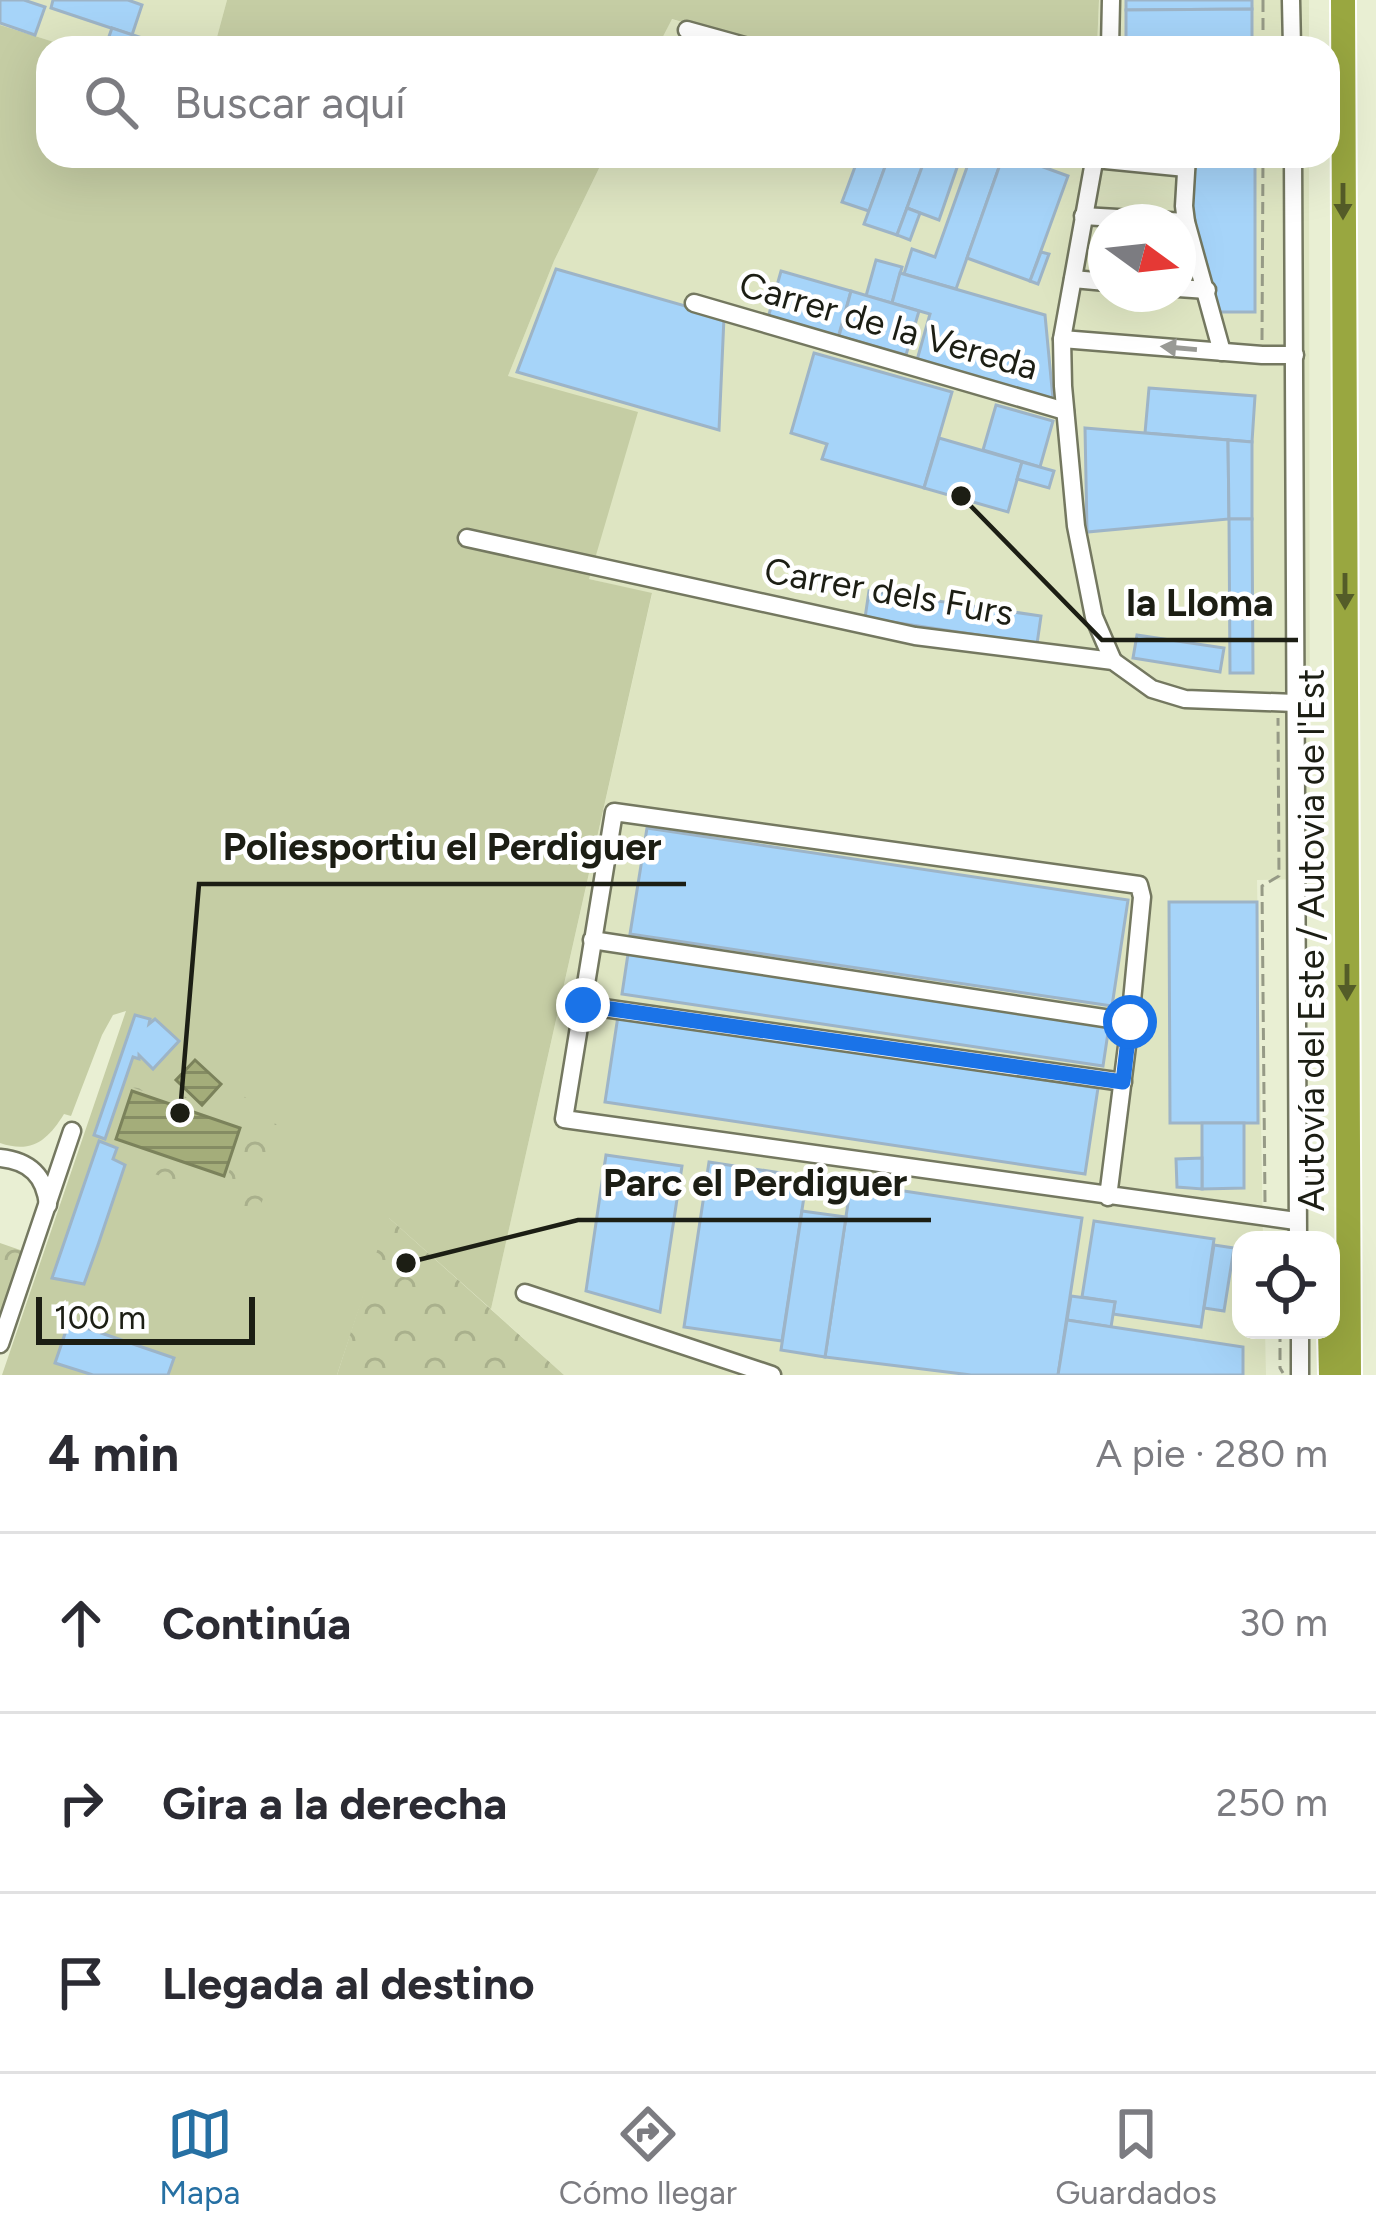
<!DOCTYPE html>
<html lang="es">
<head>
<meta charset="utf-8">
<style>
	:root { --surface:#fff; --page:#f7f7f7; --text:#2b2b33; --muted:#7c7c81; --line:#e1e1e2; --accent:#2670a3 }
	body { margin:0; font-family:Figtree,sans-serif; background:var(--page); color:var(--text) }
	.controls { position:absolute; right:36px; bottom:36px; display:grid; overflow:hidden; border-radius:24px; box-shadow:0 12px 48px #0002 }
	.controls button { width:108px; height:108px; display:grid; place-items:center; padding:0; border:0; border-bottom:3px solid var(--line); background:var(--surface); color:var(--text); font:60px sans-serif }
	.compass { position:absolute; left:1088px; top:204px; width:108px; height:108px; border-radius:50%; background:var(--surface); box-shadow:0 12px 48px #0002; rotate:105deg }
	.scale { position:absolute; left:36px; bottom:30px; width:219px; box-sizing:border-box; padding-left:12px; border:6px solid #1c1e14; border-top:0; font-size:33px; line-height:42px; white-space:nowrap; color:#1c1e14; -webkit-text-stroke:9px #fff; paint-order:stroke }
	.stop { position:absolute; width:36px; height:36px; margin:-27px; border:9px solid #1a73e8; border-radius:50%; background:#fff }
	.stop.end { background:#1a73e8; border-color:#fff; box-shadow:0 3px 12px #0008 }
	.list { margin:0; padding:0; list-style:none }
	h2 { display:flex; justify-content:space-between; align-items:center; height:156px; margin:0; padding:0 48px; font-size:51px }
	h2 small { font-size:39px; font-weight:400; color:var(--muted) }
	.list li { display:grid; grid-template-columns:78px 1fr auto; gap:36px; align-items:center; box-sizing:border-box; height:180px; padding:0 48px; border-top:3px solid var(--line) }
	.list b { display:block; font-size:45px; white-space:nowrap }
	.list em { font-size:39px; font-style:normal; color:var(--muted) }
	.icon { flex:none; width:66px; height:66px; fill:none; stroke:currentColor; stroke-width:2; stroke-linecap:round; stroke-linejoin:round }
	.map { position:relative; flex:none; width:1376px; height:1375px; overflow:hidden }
	.search { position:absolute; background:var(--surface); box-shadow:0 12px 48px #0002; left:36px; right:36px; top:36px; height:132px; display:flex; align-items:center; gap:30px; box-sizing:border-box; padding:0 42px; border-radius:36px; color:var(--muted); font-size:45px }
	.sheet { height:696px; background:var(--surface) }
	nav { display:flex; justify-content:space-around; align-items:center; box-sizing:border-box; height:168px; border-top:3px solid var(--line); background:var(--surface); font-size:33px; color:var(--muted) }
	nav a { display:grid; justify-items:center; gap:6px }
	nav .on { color:var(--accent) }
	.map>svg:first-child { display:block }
	.built { fill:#dee5c2; fill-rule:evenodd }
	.grass { fill:#c5cda4 }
	.park { fill:url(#park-crowns) }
	.water { fill:url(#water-rules); stroke:#7b825b; stroke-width:3 }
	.building { fill:#a6d4f9; stroke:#9db4c7; stroke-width:3 }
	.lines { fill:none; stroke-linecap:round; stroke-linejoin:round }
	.minor-casing { stroke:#747860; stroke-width:21 }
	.highway-casing { stroke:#fff; stroke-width:28 }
	.path { stroke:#969a86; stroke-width:3; stroke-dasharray:12 6; stroke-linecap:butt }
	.minor { stroke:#fff; stroke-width:16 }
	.highway { stroke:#99a740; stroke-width:24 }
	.oneway { fill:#545c28 }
	.oneway2 { fill:#999a95 }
	.route { stroke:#1a73e8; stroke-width:15 }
	.labels { text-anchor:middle; stroke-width:9; stroke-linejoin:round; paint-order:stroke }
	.street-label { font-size:36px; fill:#1c1e14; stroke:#fff }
	.leader { fill:none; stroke:#1c1e14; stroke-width:4.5 }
	.callout-dot { fill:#1c1e14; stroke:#fff; stroke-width:4.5 }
	.callout-label { font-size:39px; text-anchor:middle; font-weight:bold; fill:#1c1e14; stroke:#fff; stroke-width:9; stroke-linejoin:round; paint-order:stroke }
</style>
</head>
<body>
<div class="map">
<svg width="1376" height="1375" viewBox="0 0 1376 1375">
	<defs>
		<pattern id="park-crowns" width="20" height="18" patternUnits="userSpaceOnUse" patternTransform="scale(3)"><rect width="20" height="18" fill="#c5cda4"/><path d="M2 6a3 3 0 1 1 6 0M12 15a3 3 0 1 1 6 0" fill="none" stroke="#a9b08c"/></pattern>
		<pattern id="water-rules" width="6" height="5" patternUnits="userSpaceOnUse" patternTransform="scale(3)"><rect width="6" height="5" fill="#a4ad7a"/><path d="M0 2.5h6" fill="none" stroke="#858c63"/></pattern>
	</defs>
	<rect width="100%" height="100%" fill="#e9efd3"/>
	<g class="built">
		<path d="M0 0H227L214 48H73L0 25Z"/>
		<path d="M1099 0H1309V48H1097Z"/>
		<path d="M671 19 772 48H657Z"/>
		<path d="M605 156H1309L1310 879 1257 880 1263 1240H1241V1330H1265L1266 1375H564L491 1309 652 594 589 579 508 376 554 261ZM1106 222H1178V294H1106Z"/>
	</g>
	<g class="grass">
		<path d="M227 0H1099L1097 48H772L672 19 657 48H214Z"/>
		<path d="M0 25 73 48H48V156H605L554 261 508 376 638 412 589 579 652 593 491 1309 389 1218 337 1375H2L126 1011 113 1015 102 1035 71 1116 64 1114C48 1140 32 1154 0 1143Z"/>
	</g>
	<g class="park">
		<path d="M138 1066 159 1085 166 1079 201 1111 131 1087Z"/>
		<path d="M230 1084 286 1133 258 1213 115 1159 118 1150 224 1186 249 1115 226 1107 216 1117 203 1111Z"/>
		<path d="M388 1217 564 1375H337Z"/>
		<path d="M0 1243 23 1251 0 1317Z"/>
	</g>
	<g class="water">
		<path d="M195 1060 221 1084 202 1105 176 1080Z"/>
		<path d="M132 1091 240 1128 224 1176 116 1139Z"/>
	</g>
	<g class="building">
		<path d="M0 0H24L45 7 35 35 0 23Z"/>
		<path d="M53 0H128L142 5 132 35 51 8Z"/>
		<path d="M1126 0H1252V9L1126 10Z"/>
		<path d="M1252 9V46H1126V10Z"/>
		<path d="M112 28 169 47 168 48H105Z"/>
		<rect x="1126" y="46" width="126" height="2"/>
		<path d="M859 156H889L869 211 842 202Z"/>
		<path d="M889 156H926L897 235 864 224Z"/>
		<path d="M926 156H961L939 220 907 208Z"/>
		<path d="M971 156H1003L956 289 904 274 912 249 935 257Z"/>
		<path d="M1003 156H1013L1068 176 1030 281 967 258Z"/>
		<path d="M1192 156H1255V312H1218L1188 209Z"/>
		<path d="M907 208 920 213 910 240 897 235Z"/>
		<path d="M1041 252 1049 254 1038 284 1030 281Z"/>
		<path d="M876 260 902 267 892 303 866 296Z"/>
		<path d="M556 269 724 317 719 430 517 372Z"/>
		<path d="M781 271 851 291 838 338 768 318Z"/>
		<path d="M900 273 1045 315 1053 399 917 360 930 314 892 303Z"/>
		<path d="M851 291 919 311 906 355 839 336Z"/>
		<path d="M814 353 952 392 924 488 822 459 827 444 791 433Z"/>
		<path d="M1149 388 1255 396 1252 442 1145 433Z"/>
		<path d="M996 405 1053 421 1040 467 983 450Z"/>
		<path d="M1085 428 1228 440 1229 519 1087 532Z"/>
		<path d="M939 438 1022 462 1008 512 924 488Z"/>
		<path d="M1228 440 1252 442V519H1229Z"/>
		<path d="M1022 462 1054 471 1049 488 1017 479Z"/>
		<path d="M1229 519H1252L1253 673H1230Z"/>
		<path d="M869 591 1041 616 1037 644 865 618Z"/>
		<path d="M1137 635 1224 648 1220 672 1133 658Z"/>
		<path d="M647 828 1128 900 1112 1006 630 934Z"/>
		<path d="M1169 902H1257L1258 1123H1170Z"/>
		<path d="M628 954 1109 1026 1103 1066 622 994Z"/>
		<path d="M135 1015 150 1019 149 1024 155 1019 179 1041 153 1069 139 1055V1059L133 1057 105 1139 94 1135Z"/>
		<path d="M618 1016 1098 1088 1085 1174 605 1102Z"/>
		<path d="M1202 1123H1244V1188L1202 1189Z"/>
		<path d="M99 1141 117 1148 113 1159 125 1165 98 1245 84 1284 52 1278Z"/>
		<path d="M606 1155 682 1166 660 1312 586 1291Z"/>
		<path d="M1202 1158V1189L1177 1187 1176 1159Z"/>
		<path d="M709 1162 807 1177 782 1341 684 1327Z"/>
		<path d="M851 1183 1082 1218 1058 1375H971L825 1357Z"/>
		<path d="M802 1211 846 1217 825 1357 781 1350Z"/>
		<path d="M1094 1221 1214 1239 1201 1327 1113 1314 1115 1302 1082 1297Z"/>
		<path d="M1214 1245 1234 1248 1224 1311 1204 1308Z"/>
		<path d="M1071 1296 1115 1302 1111 1327 1067 1320Z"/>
		<path d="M1067 1320 1243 1347V1375H1058Z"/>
		<path d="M69 1322 174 1358 168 1375H93L55 1363Z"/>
	</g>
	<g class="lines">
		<g class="minor-casing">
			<g id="minor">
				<path d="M1291 0 1292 48"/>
				<path d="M687 30 752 48"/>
				<path d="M1110 48 1111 0"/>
				<path d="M1095 156 1062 339 1063 386 1076 526 1094 617 1113 661"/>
				<path d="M1187 156 1184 206 1186 222 1222 352"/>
				<path d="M1293 156 1298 1240"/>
				<path d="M1095 159 1186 168"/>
				<path d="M1083 216 1186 222"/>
				<path d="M1073 279 1106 282"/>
				<path d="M1178 288 1207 290"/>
				<path d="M694 303 1065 411"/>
				<path d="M1062 339 1262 355H1295"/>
				<path d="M467 538 915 636 1113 661 1152 689 1185 699 1295 703"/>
				<path d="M592 940 1130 1022"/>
				<path d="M582 1005 1123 1082"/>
				<path d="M0 1158C30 1161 45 1176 48 1205"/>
				<path d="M1108 1197 1130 1022 1142 897 1139 885 614 812 564 1119 1296 1221"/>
				<path d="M525 1293 772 1375"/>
				<path d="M1300 1330V1375"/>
				<path d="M0 1344 72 1131"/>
			</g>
		</g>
		<g class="highway-casing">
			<g id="highway">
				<path d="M1343 0 1349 1375"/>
				<path d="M1330 1330 1331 1375"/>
			</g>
		</g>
		<g class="path">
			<path d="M1263 0V48"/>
			<path d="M1262 340 1263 156"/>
			<path d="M1265 1202 1262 886 1279 876 1278 718"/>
			<path d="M1280 1330V1368L1283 1373"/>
		</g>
		<use href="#minor" class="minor"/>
		<use href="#highway" class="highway"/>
	</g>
	<defs><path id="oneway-solid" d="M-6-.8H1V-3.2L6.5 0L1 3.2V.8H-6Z" transform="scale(3)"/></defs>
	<g class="oneway">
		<use href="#oneway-solid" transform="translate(1343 201) rotate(90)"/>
		<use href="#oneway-solid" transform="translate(1345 591) rotate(90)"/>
		<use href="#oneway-solid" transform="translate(1347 982) rotate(90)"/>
	</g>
	<use class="oneway2" href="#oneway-solid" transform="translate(1179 348) rotate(-175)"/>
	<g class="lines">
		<path class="route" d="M583 1005 1123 1082 1130 1022"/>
	</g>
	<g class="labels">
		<g class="street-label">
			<text transform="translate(889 325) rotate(16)" y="13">Carrer de la Vereda</text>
			<text transform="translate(889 591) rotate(10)" y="13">Carrer dels Furs</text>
			<text transform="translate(1311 940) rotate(-90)" y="13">Autovía del Este / Autovia de l'Est</text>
		</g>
	</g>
	<path class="leader" d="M961 496L1102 640H1298M180 1113L199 884H686M406 1263L578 1220H931"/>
	<g class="callout-dot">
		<circle cx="961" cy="496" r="12"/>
		<circle cx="180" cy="1113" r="12"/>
		<circle cx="406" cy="1263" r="12"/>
	</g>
	<g class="callout-label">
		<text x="1200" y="616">la Lloma</text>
		<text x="442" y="860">Poliesportiu el Perdiguer</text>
		<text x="755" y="1196">Parc el Perdiguer</text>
	</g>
</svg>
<div class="controls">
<button><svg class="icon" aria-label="locate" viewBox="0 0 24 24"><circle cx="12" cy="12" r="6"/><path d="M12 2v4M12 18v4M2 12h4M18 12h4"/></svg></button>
</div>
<svg class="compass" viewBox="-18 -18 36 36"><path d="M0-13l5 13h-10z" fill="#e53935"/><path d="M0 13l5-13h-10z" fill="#7c7c81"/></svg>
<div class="scale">100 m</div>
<div class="stop" style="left:1130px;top:1022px"></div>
<div class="stop end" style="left:583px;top:1005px"></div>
<div class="search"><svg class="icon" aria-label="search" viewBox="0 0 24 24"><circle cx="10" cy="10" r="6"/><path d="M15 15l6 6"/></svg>Buscar aquí</div>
</div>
<section class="sheet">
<h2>4 min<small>A pie · 280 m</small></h2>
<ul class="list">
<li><svg class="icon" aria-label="ahead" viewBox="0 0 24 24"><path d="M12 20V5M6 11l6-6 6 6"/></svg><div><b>Continúa</b></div><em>30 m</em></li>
<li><svg class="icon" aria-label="right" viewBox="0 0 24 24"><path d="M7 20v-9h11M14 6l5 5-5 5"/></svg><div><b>Gira a la derecha</b></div><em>250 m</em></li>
<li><svg class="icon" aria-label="arrive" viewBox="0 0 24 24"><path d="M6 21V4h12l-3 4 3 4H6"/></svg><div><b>Llegada al destino</b></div></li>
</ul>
</section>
<nav>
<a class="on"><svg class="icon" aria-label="map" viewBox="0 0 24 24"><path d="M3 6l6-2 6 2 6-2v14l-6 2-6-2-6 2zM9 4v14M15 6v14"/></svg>Mapa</a>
<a><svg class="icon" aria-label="directions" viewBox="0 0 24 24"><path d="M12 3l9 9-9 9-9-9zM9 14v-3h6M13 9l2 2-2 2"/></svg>Cómo llegar</a>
<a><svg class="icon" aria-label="saved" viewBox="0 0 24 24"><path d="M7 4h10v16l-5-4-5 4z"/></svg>Guardados</a>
</nav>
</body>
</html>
